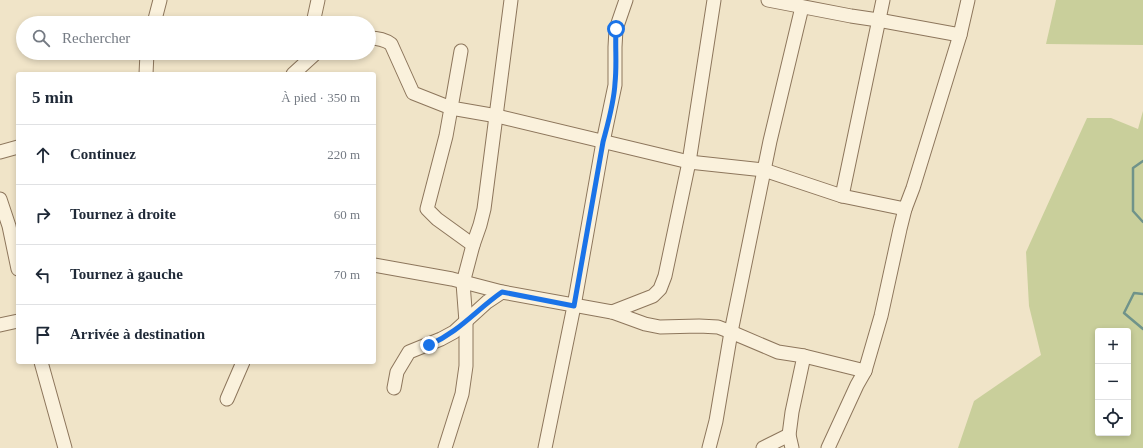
<!DOCTYPE html>
<html lang="fr">
<head>
<meta charset="utf-8">
<style>
	:root { --surface:#fff; --page:#f6f6f7; --text:#1f2937; --muted:#747a83; --line:#e0e1e3 }
	body { margin:0; font-family:"Times New Roman",serif; background:var(--page); color:var(--text) }
	.controls { position:absolute; right:12px; bottom:12px; display:grid; overflow:hidden; border-radius:4px; box-shadow:0 2px 6px #0003 }
	.controls button { width:36px; height:36px; display:grid; place-items:center; padding:0; border:0; border-bottom:1px solid var(--line); background:var(--surface); color:var(--text); font:20px sans-serif }
	.stop { position:absolute; width:12px; height:12px; margin:-9px; border:3px solid #1a73e8; border-radius:50%; background:#fff }
	.stop.end { background:#1a73e8; border-color:#fff; box-shadow:0 1px 4px #0008 }
	.list { margin:0; padding:0; list-style:none }
	h2 { display:flex; justify-content:space-between; align-items:center; height:52px; margin:0; padding:0 16px; font-size:17px }
	h2 small { font-size:13px; font-weight:400; color:var(--muted) }
	.list li { display:grid; grid-template-columns:26px 1fr auto; gap:12px; align-items:center; box-sizing:border-box; height:60px; padding:0 16px; border-top:1px solid var(--line) }
	.list b { display:block; font-size:15px; white-space:nowrap }
	.list em { font-size:13px; font-style:normal; color:var(--muted) }
	.icon { flex:none; width:22px; height:22px; fill:none; stroke:currentColor; stroke-width:2; stroke-linecap:round; stroke-linejoin:round }
	.map { position:relative; flex:none; width:1143px; height:448px; overflow:hidden }
	.search { position:absolute; background:var(--surface); box-shadow:0 2px 6px #0003; left:16px; top:16px; width:360px; height:44px; display:flex; align-items:center; gap:10px; box-sizing:border-box; padding:0 14px; border-radius:22px; color:var(--muted); font-size:15px }
	.panel { position:absolute; background:var(--surface); box-shadow:0 2px 6px #0003; left:16px; top:72px; width:360px; height:292px; border-radius:4px }
	.map>svg:first-child { display:block }
	.green { fill:#c9cf9b; fill-rule:evenodd }
	.lines { fill:none; stroke-linecap:round; stroke-linejoin:round }
	.stream { stroke:#6f938a; stroke-width:2.5 }
	.minor-casing { stroke:#8d765c; stroke-width:15 }
	.minor { stroke:#faf1dc; stroke-width:13 }
	.route { stroke:#1a73e8; stroke-width:5 }
</style>
</head>
<body>
<div class="map">
<svg width="1143" height="448" viewBox="0 0 1143 448">
	<rect width="100%" height="100%" fill="#f0e4c8"/>
	<g class="green">
		<path d="M1056 0H1143V45L1046 44Z"/>
		<path d="M1143 111V448H958L974 401 1041 355 1029 306 1026 252 1087 118H1111L1138 129ZM1098 331H1128V433H1098Z"/>
	</g>
	<g class="lines">
		<g class="stream">
			<path d="M1143 161 1133 168V211L1143 222"/>
			<path d="M1143 294 1134 293 1124 313 1143 329"/>
		</g>
		<g class="minor-casing">
			<g id="minor">
				<path d="M768 0 851 16 878 20 960 35"/>
				<path d="M154 23 160 0"/>
				<path d="M313 23 318 0"/>
				<path d="M369 38C378 38 384 39 391 44L413 93 451 108 446 136 427 209 437 219 473 245"/>
				<path d="M461 51 451 108 497 116 689 162 764 170 842 196 905 209"/>
				<path d="M146 74 147 53"/>
				<path d="M293 74 316 53"/>
				<path d="M0 152 18 147"/>
				<path d="M842 196 883 0"/>
				<path d="M0 199 9 226 18 269"/>
				<path d="M374 265 452 279 502 292 612 312 645 324 660 327 699 326 718 327 731 332 770 141 802 7"/>
				<path d="M612 312 653 296 660 289 665 276 689 162 714 0"/>
				<path d="M0 325 18 321"/>
				<path d="M41 362 65 448"/>
				<path d="M394 388 397 372 409 352 441 339 454 332 487 302 502 292"/>
				<path d="M227 399 243 362"/>
				<path d="M445 448 462 394 466 366V322L463 283 473 245 480 225 484 209 511 0"/>
				<path d="M545 448 574 306 603 142 615 85V47L616 29 626 0"/>
				<path d="M709 448 716 421 731 332 778 352 804 356 865 371"/>
				<path d="M763 448 789 435"/>
				<path d="M792 448 789 435 792 412 804 356"/>
				<path d="M828 448 857 385 865 371 881 316 900 229 905 209 913 188 960 35 968 0"/>
			</g>
		</g>
		<use href="#minor" class="minor"/>
	</g>
	<g class="lines">
		<path class="route" d="M429 345C459 332 476 310 502 292L574 306 603 142C608 123 614 103 615 83 617 65 615 47 616 29"/>
	</g>
</svg>
<div class="controls">
<button>+</button>
<button>−</button>
<button><svg class="icon" aria-label="locate" viewBox="0 0 24 24"><circle cx="12" cy="12" r="6"/><path d="M12 2v4M12 18v4M2 12h4M18 12h4"/></svg></button>
</div>
<div class="stop" style="left:616px;top:29px"></div>
<div class="stop end" style="left:429px;top:345px"></div>
<div class="search"><svg class="icon" aria-label="search" viewBox="0 0 24 24"><circle cx="10" cy="10" r="6"/><path d="M15 15l6 6"/></svg>Rechercher</div>
<section class="panel">
<h2>5 min<small>À pied · 350 m</small></h2>
<ul class="list">
<li><svg class="icon" aria-label="ahead" viewBox="0 0 24 24"><path d="M12 20V5M6 11l6-6 6 6"/></svg><div><b>Continuez</b></div><em>220 m</em></li>
<li><svg class="icon" aria-label="right" viewBox="0 0 24 24"><path d="M7 20v-9h11M14 6l5 5-5 5"/></svg><div><b>Tournez à droite</b></div><em>60 m</em></li>
<li><svg class="icon" aria-label="left" viewBox="0 0 24 24"><path d="M17 20v-9H6M10 6l-5 5 5 5"/></svg><div><b>Tournez à gauche</b></div><em>70 m</em></li>
<li><svg class="icon" aria-label="arrive" viewBox="0 0 24 24"><path d="M6 21V4h12l-3 4 3 4H6"/></svg><div><b>Arrivée à destination</b></div></li>
</ul>
</section>
</div>
</body>
</html>
